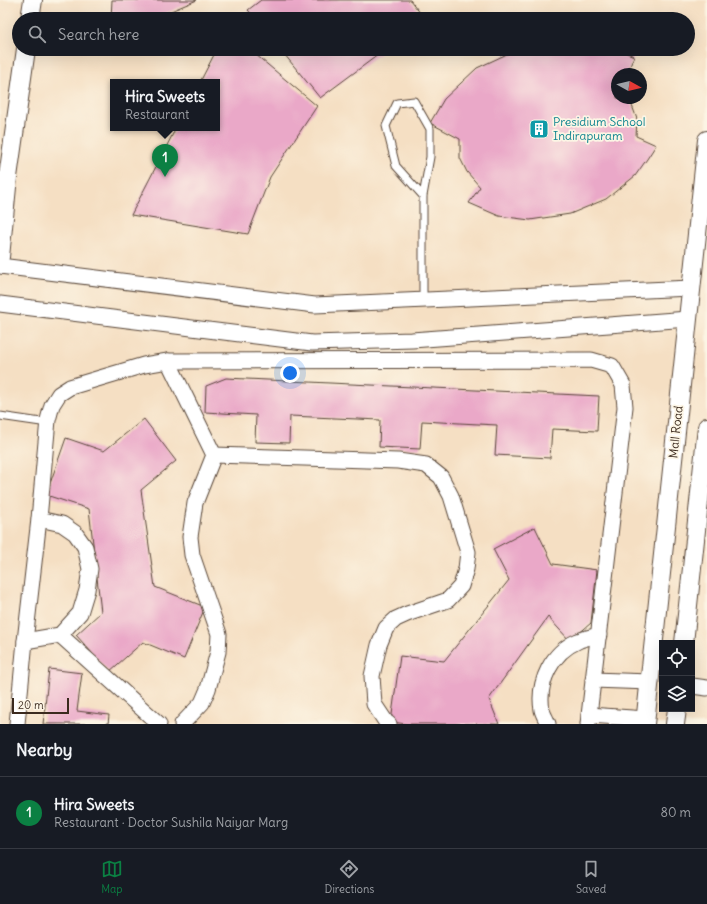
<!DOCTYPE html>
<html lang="en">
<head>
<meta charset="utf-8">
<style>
	:root { --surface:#171b24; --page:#20242c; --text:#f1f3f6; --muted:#9ea1a6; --line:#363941; --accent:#0b8043 }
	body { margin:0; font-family:Delius,sans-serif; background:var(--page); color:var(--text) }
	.controls { position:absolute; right:12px; bottom:12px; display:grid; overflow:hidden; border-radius:0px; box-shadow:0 4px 16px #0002 }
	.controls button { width:36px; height:36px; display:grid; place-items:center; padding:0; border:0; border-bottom:1px solid var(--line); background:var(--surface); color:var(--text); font:20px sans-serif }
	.compass { position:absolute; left:611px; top:68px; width:36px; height:36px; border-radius:50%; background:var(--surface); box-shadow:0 4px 16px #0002; rotate:98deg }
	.scale { position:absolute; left:12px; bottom:10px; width:57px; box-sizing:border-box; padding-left:4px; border:2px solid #3b2a1e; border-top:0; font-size:11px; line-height:14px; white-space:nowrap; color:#3b2a1e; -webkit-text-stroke:3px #fcf5e5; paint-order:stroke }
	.you { position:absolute; left:290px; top:373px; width:14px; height:14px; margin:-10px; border:3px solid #fff; border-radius:50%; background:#1a73e8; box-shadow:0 0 0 6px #1a73e833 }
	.badge { display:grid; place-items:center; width:26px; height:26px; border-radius:50%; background:var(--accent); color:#fff; font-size:13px; font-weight:700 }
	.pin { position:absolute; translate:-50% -33px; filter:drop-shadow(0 1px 2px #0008) }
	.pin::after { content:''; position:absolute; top:21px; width:14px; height:12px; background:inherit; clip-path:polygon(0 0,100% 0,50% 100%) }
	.popup { position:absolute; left:110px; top:79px; width:110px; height:52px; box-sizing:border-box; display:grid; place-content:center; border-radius:0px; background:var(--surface); filter:drop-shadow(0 1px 3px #0005); font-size:13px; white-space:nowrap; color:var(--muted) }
	.popup b { font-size:15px; color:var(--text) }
	.popup::after { content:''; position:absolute; left:50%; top:100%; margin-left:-8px; border:8px solid transparent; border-top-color:var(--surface) }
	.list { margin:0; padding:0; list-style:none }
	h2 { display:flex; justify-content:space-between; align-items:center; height:52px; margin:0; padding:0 16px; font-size:17px }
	h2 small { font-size:13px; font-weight:400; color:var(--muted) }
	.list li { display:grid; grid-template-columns:26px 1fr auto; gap:12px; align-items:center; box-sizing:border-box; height:72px; padding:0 16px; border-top:1px solid var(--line) }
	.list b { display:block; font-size:15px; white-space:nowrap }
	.list p { margin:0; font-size:13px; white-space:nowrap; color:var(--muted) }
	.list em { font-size:13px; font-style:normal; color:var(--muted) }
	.icon { flex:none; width:22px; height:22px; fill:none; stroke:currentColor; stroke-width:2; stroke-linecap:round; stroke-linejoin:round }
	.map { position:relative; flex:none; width:707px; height:724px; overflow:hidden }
	.search { position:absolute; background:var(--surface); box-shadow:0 4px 16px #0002; left:12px; right:12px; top:12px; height:44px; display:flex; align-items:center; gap:10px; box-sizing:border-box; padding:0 14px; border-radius:22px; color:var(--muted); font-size:15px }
	.sheet { height:124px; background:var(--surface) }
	nav { display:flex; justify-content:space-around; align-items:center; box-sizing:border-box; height:56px; border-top:1px solid var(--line); background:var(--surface); font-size:11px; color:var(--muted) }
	nav a { display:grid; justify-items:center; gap:2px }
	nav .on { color:var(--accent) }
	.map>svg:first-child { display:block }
	.building { fill:#eaa8c8 }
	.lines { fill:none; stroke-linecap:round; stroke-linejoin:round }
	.service-casing { stroke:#574537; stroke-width:9 }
	.minor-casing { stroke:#574537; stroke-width:17 }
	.tertiary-casing { stroke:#574537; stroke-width:20 }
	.service { stroke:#fff; stroke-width:7 }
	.minor { stroke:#fff; stroke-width:15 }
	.tertiary { stroke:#fff; stroke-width:18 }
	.labels { text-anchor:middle; stroke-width:3.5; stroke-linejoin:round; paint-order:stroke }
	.culture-label { font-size:12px; fill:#0d838f; stroke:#fcf5e5; text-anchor:start }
	.street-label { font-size:12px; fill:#3b2a1e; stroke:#fcf5e5 }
</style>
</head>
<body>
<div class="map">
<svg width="707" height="724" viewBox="0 0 707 724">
	<rect width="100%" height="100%" fill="#fcf5e5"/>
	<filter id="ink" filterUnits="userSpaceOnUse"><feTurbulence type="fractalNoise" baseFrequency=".025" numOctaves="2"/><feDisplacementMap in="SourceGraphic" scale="8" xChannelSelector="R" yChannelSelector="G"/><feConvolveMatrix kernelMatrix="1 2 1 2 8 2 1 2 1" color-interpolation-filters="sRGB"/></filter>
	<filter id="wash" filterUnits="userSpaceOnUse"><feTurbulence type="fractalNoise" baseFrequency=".012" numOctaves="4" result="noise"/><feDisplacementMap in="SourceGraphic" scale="16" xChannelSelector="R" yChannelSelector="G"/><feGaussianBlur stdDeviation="0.9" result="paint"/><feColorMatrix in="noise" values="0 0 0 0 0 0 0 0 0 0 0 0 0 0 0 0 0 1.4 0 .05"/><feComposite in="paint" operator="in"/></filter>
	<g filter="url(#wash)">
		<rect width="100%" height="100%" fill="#f5dfc3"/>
		<g id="blocks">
			<g class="building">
				<path d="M112 0H197L152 19H111Z"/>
				<path d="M261 0H410L425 19H256L248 10Z"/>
				<path d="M217 49H249L317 106 270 177 248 234 131 215 176 128H217V82H200Z"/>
				<path d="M280 49H386L320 98Z"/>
				<path d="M518 49H618L634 56 627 74H617V98H627L631 103 637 119 636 136 656 145 647 159 635 176 606 199 570 214 530 220 499 216 469 203 480 187 467 172 460 158V139L430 123 444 99 477 68Z"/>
				<path d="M226 378 599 396 597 431 552 429 550 458 495 455 497 425 422 421 420 449 379 447 380 420 290 416 289 443 255 442 256 415 205 412 206 386Z"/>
				<path d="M144 419 176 461 141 490 155 587 205 607 184 659 143 642 109 672 76 635 101 612 89 509 46 495 66 438 104 451Z"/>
				<path d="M535 527 553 564 597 570 591 623 570 641 548 617 489 699 499 724H406L391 722 400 656 444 661 509 580 493 549Z"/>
				<path d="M49 669 82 673 77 711 109 715 108 724H43Z"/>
			</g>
		</g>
	</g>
	<g filter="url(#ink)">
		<use href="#blocks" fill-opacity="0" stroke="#574537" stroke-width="1"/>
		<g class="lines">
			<g class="service-casing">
				<g id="service">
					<path d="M423 301V196L430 157V129L414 101 397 103 386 126 396 166 423 196"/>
					<path d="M0 416 48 423"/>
				</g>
			</g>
			<g class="minor-casing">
				<g id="minor">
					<path d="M0 266 315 305 691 288"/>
					<path d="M0 304 312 343 412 340 688 319"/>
					<path d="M168 361 214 455 195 503 190 537 192 555 219 634 218 652 208 689 202 703 182 724"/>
					<path d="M214 455 398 461 426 465 441 477 451 496 468 552 466 569 461 586 448 600 407 614 396 619 386 628 379 645 372 676 374 704 386 722 389 724"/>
					<path d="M60 635 159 724"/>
					<path d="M25 641 39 519 48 420 52 405 59 394 70 387 144 365 168 361 591 360 612 366 623 385 625 407 588 724"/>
					<path d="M593 680 650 682"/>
					<path d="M692 686 707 688"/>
					<path d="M589 715 646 719"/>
					<path d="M17 724 25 641 60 635 80 613 87 590 90 569 85 547 75 533 62 524 39 519"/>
					<path d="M548 724C546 719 543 714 542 710 537 682 552 652 578 641 584 638 592 637 599 635"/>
				</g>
			</g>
			<g class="tertiary-casing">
				<g id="tertiary">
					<path d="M30 19 33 0"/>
					<path d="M0 257 8 177 26 49"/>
					<path d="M684 643 707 427"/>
					<path d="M645 724 707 140"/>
					<path d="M675 724 677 709"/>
				</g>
			</g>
			<use href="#service" class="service"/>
			<use href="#minor" class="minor"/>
			<use href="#tertiary" class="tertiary"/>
		</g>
	</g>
	<defs>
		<g id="building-square" transform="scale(1)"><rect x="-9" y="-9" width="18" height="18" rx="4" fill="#0f9aa8" stroke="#fcf5e5"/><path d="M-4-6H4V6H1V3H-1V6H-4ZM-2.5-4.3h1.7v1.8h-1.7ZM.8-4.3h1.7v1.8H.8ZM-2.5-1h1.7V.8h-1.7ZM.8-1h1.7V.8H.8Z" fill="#fff"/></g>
	</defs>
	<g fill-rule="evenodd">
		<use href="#building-square" x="539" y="129"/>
	</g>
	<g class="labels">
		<g class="culture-label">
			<text x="553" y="126">Presidium School<tspan x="553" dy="14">Indirapuram</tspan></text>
		</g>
		<g class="street-label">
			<text transform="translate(676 432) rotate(-84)" y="4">Mall Road</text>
		</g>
	</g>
</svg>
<div class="controls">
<button><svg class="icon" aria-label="locate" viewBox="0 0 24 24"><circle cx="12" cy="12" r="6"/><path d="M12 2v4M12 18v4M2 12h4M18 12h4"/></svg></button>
<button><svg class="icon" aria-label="layers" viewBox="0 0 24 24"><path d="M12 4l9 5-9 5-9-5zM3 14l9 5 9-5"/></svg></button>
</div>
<svg class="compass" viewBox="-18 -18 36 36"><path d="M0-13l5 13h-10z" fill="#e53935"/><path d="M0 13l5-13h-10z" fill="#9ea1a6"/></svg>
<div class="scale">20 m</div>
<div class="you"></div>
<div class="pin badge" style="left:165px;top:177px">1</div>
<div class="popup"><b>Hira Sweets</b>Restaurant</div>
<div class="search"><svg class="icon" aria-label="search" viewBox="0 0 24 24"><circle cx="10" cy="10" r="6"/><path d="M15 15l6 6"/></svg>Search here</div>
</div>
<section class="sheet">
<h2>Nearby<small></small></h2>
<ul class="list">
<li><span class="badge">1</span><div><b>Hira Sweets</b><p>Restaurant · Doctor Sushila Naiyar Marg</p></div><em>80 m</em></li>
</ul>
</section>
<nav>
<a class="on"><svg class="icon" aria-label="map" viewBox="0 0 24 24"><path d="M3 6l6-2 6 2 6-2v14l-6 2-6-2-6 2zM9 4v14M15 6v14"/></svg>Map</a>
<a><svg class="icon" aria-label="directions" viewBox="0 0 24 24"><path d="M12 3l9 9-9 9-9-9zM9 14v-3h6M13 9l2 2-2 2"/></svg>Directions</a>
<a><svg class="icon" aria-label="saved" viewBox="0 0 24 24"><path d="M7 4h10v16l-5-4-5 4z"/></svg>Saved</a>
</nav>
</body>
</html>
